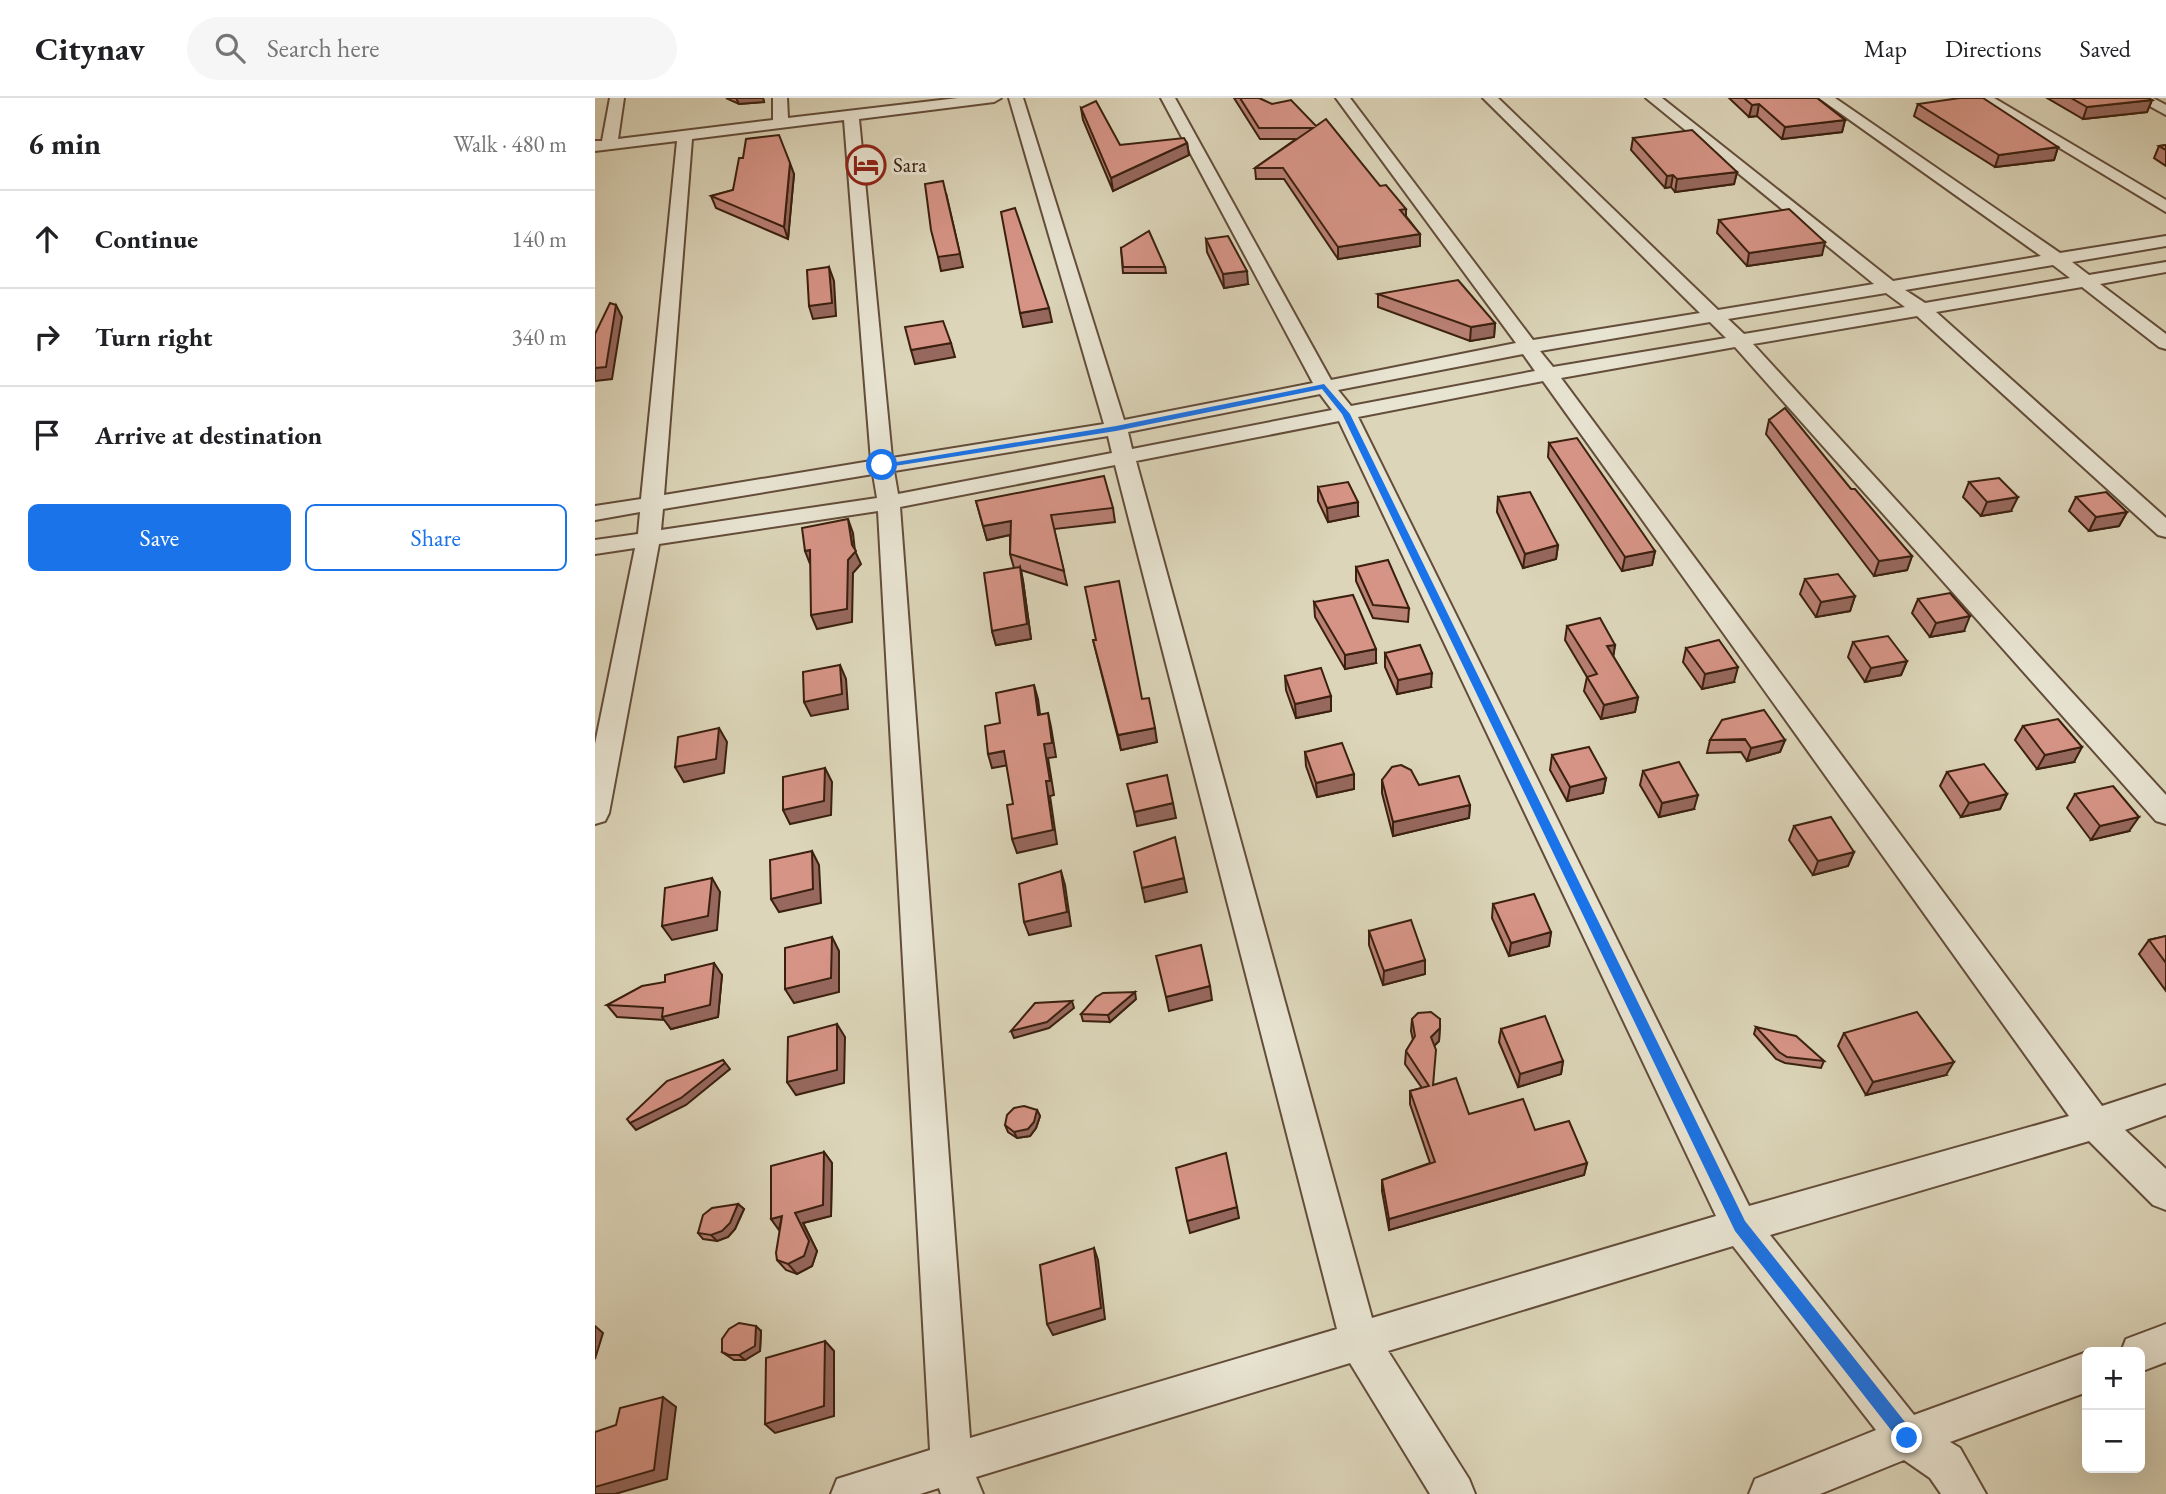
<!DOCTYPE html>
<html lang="en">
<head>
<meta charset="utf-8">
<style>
	:root { --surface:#fff; --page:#f6f6f6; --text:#202124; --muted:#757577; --line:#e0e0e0; --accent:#1a73e8 }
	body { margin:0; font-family:"EB Garamond",serif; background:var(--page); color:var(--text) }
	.controls { position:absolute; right:21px; bottom:21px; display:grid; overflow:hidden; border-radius:10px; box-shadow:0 7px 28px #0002 }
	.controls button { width:63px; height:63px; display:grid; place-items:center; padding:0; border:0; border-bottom:2px solid var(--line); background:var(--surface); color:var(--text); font:35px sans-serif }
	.stop { position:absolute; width:21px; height:21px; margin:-16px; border:5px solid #1a73e8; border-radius:50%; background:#fff }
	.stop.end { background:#1a73e8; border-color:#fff; box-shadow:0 2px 7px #0008 }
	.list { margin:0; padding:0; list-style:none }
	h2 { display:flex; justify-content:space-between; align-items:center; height:91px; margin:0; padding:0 28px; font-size:30px }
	h2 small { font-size:23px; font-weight:400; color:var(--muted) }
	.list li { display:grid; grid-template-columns:46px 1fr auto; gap:21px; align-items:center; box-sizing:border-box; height:98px; padding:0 28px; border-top:2px solid var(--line) }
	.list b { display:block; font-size:26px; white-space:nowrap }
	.list em { font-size:23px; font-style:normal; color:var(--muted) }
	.actions { display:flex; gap:14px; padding:21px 28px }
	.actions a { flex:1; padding:16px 0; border:2px solid var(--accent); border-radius:10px; text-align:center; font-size:24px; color:var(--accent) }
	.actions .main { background:var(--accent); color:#fff }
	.icon { flex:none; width:38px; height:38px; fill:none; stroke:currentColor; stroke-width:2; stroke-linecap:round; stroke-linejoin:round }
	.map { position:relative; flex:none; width:1571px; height:1396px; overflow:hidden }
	header { display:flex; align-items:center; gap:42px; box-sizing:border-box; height:98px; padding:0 35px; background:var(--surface); border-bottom:2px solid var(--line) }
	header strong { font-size:33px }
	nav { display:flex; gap:38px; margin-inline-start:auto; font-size:24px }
	.search { width:490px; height:63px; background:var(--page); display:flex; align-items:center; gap:18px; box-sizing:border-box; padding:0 24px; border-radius:38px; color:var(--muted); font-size:26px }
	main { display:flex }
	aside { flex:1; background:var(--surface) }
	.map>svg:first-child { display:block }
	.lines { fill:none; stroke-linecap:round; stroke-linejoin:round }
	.minor-casing { stroke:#634d3a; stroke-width:4 }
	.minor { fill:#e8e4d2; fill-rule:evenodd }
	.wall { fill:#b87f73; stroke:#3b200f; stroke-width:2 }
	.shaded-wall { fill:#96685e; stroke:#3b200f; stroke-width:2 }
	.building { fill:#d69486; stroke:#3b200f; stroke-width:2 }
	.route { fill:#1a73e8 }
	.labels { text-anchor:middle; stroke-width:6; stroke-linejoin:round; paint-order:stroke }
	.far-poi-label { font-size:21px; fill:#3b200f; stroke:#e8e4d2; text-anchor:start }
</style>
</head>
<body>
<header>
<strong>Citynav</strong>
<div class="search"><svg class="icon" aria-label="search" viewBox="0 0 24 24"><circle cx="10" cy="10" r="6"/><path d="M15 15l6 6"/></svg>Search here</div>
<nav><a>Map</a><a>Directions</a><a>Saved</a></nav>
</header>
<main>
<aside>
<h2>6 min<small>Walk · 480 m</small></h2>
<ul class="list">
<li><svg class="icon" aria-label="ahead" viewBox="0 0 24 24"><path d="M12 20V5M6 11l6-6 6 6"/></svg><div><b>Continue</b></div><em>140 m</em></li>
<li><svg class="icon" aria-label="right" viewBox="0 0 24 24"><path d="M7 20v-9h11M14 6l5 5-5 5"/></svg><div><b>Turn right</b></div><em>340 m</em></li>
<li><svg class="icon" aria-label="arrive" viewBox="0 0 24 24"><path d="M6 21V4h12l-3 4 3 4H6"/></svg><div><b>Arrive at destination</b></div></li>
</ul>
<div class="actions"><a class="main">Save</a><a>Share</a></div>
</aside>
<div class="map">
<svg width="1571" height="1396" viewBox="0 0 1571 1396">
	<rect width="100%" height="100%" fill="#dcd5b9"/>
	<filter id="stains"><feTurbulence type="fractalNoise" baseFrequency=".00286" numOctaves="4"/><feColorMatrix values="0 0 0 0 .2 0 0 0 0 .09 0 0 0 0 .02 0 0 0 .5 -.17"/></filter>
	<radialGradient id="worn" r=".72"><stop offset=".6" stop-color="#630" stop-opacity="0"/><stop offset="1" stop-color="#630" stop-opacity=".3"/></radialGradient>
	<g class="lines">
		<g class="minor-casing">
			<g id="minor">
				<path d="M15 0H29L23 41 178 22V0H192L193 20 363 0H406L399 4 264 21 297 360 509 326 414 0H428L529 322 718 285 566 0H580L736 282 921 245 741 0H755L938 242 1105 215 888 0H903L1123 212 1279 186 1051 0H1067L1298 183 1446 158 1224 0H1240L1465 155 1571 138V148L1477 164 1494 177 1571 164V174L1505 186 1571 236V251L1564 249 1487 189 1341 214 1571 420V439L1563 437 1322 218 1158 246 1571 697V726L1561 723 1140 249 966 280 1507 1008 1571 987V1017L1530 1032 1571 1071V1112L1558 1107 1494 1043 1175 1137 1319 1317 1492 1254V1294L1355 1344 1365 1350 1391 1396H1346L1335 1380 1309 1362 1225 1396H1154L1160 1381 1281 1332 1138 1148 793 1253 874 1381 880 1396H835L755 1265 381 1379 388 1396H346L344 1390 325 1396H236L242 1381 335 1352 283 413 64 446 14 715 10 723 0 726V646L40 450 0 456V442L43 436 45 414 0 422V408L46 401 82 43 0 53V43H7ZM249 22 276 363 69 397 97 41ZM1458 167 1475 180 1330 205 1310 192ZM1291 195 1310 209 1149 236 1133 221ZM1115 224 1131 240 958 269 945 253ZM928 256 940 273 756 308 743 292ZM948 283 1474 1018 1154 1108 763 319ZM725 296 737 312 537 351 533 334ZM744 323 1121 1118 777 1220 541 363ZM513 338 517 355 303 396 299 373ZM520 367 742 1231 375 1340 305 409ZM278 376 282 400 66 432 68 411Z"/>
				<path d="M1382 0H1399L1571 102V114Z"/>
				<path d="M1540 0H1558L1571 7V17Z"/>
				<path d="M1571 1226V1264L1545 1274V1254H1526L1531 1241Z"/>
			</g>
		</g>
		<use href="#minor" class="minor"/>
	</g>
	<g class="wall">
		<path d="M131 0H168L169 4 144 6Z"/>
		<path d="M639 0H664L721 28 785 88 811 111V118L825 136V148L743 161 689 81H661L660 70 701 41H665Z"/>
		<path d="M1134 0H1222L1250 22 1247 34 1187 41 1162 18 1154 19Z"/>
		<path d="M1452 0H1553L1557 2 1552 14 1488 21Z"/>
		<path d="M1323 6 1463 49 1459 62 1400 69 1319 18Z"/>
		<path d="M486 10 525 47 592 45 594 57 518 93 488 22Z"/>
		<path d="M1038 40 1142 74 1139 86 1080 94 1076 89 1070 90 1036 52Z"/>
		<path d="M1571 47V68L1559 60 1564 48Z"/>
		<path d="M148 60 199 76 193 141 121 110 116 98 138 92Z"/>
		<path d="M1124 122 1227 157 1152 168 1122 135Z"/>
		<path d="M611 141 653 186 629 190 612 154Z"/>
		<path d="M526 150 570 169 571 175H528Z"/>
		<path d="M783 196 900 225 899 239 875 243 783 209Z"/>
		<path d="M1174 322 1256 391 1317 458 1312 472 1279 478 1171 336Z"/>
		<path d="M954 345 1060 453 1057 467 1027 473 953 359Z"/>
		<path d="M1374 384 1416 413 1386 418 1368 399Z"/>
		<path d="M723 389 763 418 733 424 723 403Z"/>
		<path d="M903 399 963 447 961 461 928 470 902 414Z"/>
		<path d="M1481 399 1532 414 1524 428 1494 433 1474 413Z"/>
		<path d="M381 403 518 410 520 424 459 431 472 487 426 472 428 483 436 541 401 547 397 533 419 470 415 456V437L392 442Z"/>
		<path d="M761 469 814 510 813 524 778 520 761 483Z"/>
		<path d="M1210 481 1260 498 1255 513 1221 519 1205 496Z"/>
		<path d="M1323 501 1369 533 1335 539 1317 515Z"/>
		<path d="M719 504 781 565 750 571 720 519Z"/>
		<path d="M972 528 1020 547 1018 558 1043 599 1040 614 1006 621 989 593 992 579 970 542Z"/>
		<path d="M498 542 547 601 562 644 526 652Z"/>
		<path d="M1258 544 1312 563 1306 577 1270 584 1253 559Z"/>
		<path d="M1091 550 1139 584 1107 591 1088 564Z"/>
		<path d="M790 555 836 589 802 596 790 569Z"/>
		<path d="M690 578 736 598V613L701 620 691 592Z"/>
		<path d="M1428 628 1479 664 1442 671 1420 642Z"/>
		<path d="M1115 642H1190L1185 654 1152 663 1146 654 1112 655Z"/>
		<path d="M710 654 759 676V691L722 699 711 668Z"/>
		<path d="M957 657 1011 680 1008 695 972 703 955 672Z"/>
		<path d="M1048 673 1099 711 1064 719 1045 687Z"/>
		<path d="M1352 674 1412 696 1405 711 1366 719 1345 688Z"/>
		<path d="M787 682 824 687 875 707 874 720 798 738 787 695Z"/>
		<path d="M1480 696 1534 733 1496 742 1472 710Z"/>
		<path d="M1199 728 1259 754 1253 768 1218 777 1194 742Z"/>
		<path d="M898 806 956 834 954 848 914 858 897 820Z"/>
		<path d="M774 833 830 862V876L788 887 774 847Z"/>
		<path d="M1571 838V893L1544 856 1554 842Z"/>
		<path d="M127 877 123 919 76 931 70 922 22 919 12 907Z"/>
		<path d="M541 901 515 924 488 923 486 916Z"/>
		<path d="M817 921H845L844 943 839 948 838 987 874 1016 940 1032 992 1065 989 1077 794 1132 787 1093V1082L835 1065 815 1006V993L827 990 810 966 811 953 818 942 816 933Z"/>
		<path d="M1161 929 1229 963 1226 970 1190 965 1181 961 1159 936Z"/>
		<path d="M906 931 968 963 966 976 923 989 904 944Z"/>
		<path d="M1249 935 1351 977 1271 997 1243 948Z"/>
		<path d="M442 1012 445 1018 441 1030 435 1038 422 1040 413 1034 410 1027Z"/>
		<path d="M229 1054 237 1065 236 1118 208 1125 222 1153 217 1168 202 1176 191 1172 182 1162Z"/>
		<path d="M143 1106 149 1111 140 1131 133 1139 122 1143 108 1141 103 1135Z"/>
		<path d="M166 1233 165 1253 150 1262H139L127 1254Z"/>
	</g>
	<g class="shaded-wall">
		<path d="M141 0H168L169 4 144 6Z"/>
		<path d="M1557 2 1552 14 1488 21 1492 9Z"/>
		<path d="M1164 6 1162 18 1154 19 1157 7Z"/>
		<path d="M1250 22 1247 34 1187 41 1190 29Z"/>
		<path d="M592 45 594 57 518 93 516 80Z"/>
		<path d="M1463 49 1459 62 1400 69 1404 57Z"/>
		<path d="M195 65 199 76 193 141 189 129Z"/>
		<path d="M1142 74 1139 86 1080 94 1082 81Z"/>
		<path d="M1078 77 1076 89 1070 90 1072 78Z"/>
		<path d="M351 95 368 169 346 173 343 159Z"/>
		<path d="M825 136V148L743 161V149Z"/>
		<path d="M1230 144 1227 157 1152 168 1154 155Z"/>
		<path d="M234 169 239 183 241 218 218 221 214 208Z"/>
		<path d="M652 173 653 186 629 190 628 176Z"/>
		<path d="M21 207 27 219 17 281 0 283V270Z"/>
		<path d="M454 210 457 224 428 229 425 215Z"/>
		<path d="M900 225 899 239 875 243 876 229Z"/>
		<path d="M356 245 360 259 320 266 316 252Z"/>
		<path d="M1423 399 1416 413 1386 418 1392 404Z"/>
		<path d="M763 404V418L733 424 732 410Z"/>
		<path d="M1532 414 1524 428 1494 433 1501 419Z"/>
		<path d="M253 421 258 435 260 453 266 466 258 475 257 524 222 531 216 517 253 462 257 447Z"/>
		<path d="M416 423 419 436 392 442 388 428Z"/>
		<path d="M963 447 961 461 928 470 930 456Z"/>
		<path d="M215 452V466L210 453Z"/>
		<path d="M1060 453 1057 467 1027 473 1030 459Z"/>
		<path d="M1317 458 1312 472 1279 478 1284 463Z"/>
		<path d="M425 469 428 483 436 541 401 547 397 533Z"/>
		<path d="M1260 498 1255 513 1221 519 1226 504Z"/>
		<path d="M1375 518 1369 533 1335 539 1341 525Z"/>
		<path d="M1020 547 1018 561 1012 548Z"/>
		<path d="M781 551V565L750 571V557Z"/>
		<path d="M1312 563 1306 577 1270 584 1276 570Z"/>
		<path d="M245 567 251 581 253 611 216 618 209 604Z"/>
		<path d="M1143 569 1139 584 1107 591 1110 576Z"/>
		<path d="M837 575 836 589 802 596 803 582Z"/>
		<path d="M439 587 443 601 447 631 443 617Z"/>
		<path d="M736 598V613L701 620 700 606Z"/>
		<path d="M1043 599 1040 614 1006 621 1009 607Z"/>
		<path d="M453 615 456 629 461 659 453 660 459 697 455 698 462 746 422 755 417 741 451 683 449 646Z"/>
		<path d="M124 630 132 644 129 675 89 684 80 669Z"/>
		<path d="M560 630 562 644 526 652 523 637Z"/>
		<path d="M1190 642 1185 654 1152 663 1156 650Z"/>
		<path d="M1487 649 1479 664 1442 671 1450 657Z"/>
		<path d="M409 653 414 667 397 670 393 656Z"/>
		<path d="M230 670 237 684 236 717 195 726 188 712Z"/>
		<path d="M759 676V691L722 699 721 685Z"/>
		<path d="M1011 680 1008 695 972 703 975 689Z"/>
		<path d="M1412 696 1405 711 1366 719 1374 705Z"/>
		<path d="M1103 697 1099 711 1064 719 1067 705Z"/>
		<path d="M578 705 581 720 542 728 539 714Z"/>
		<path d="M875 707 874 720 798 738V724Z"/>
		<path d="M1544 719 1534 733 1496 742 1505 728Z"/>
		<path d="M217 753 224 767 226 805 184 814 176 801Z"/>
		<path d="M1259 754 1253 768 1218 777 1223 763Z"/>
		<path d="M466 773 470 787 476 828 434 837 429 824Z"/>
		<path d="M117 780 125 794 122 832 77 842 67 828Z"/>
		<path d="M589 780 592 794 550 804 547 790Z"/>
		<path d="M956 834 954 848 914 858 916 845Z"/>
		<path d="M237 839 244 853V894L199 905 190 891Z"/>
		<path d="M830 862V876L788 887 789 873Z"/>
		<path d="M119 865 127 877 123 919 76 931 67 919Z"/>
		<path d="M615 888 617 902 574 913 571 899Z"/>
		<path d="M540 894 541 901 515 924 513 917Z"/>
		<path d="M477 903 479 910 454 930 419 940 416 933Z"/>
		<path d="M242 926 250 939 249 985 201 997 192 984Z"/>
		<path d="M845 930 844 943 835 952 836 939Z"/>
		<path d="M128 962 135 971 91 1007 41 1032 35 1025Z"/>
		<path d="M968 963 966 976 923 989 925 976Z"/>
		<path d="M1359 964 1351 977 1271 997 1278 984Z"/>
		<path d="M442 1012 445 1018 441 1030 435 1038 422 1040 419 1034Z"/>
		<path d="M229 1054 237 1065 236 1118 208 1125 222 1153 217 1168 202 1176 193 1166 200 1115Z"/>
		<path d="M992 1065 989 1077 794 1132V1121Z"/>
		<path d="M143 1106 149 1111 140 1131 133 1139 122 1143 116 1137Z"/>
		<path d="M642 1109 644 1120 595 1135 592 1123Z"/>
		<path d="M187 1118 184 1132 176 1121Z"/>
		<path d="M499 1150 503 1162 510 1221 458 1237 452 1226Z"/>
		<path d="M0 1228 8 1235 0 1261Z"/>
		<path d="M161 1228 166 1233 165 1253 150 1262 144 1257Z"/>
		<path d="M230 1243 239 1253V1318L180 1335 170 1326Z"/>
		<path d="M68 1299 81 1309 72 1381 20 1396H0V1389Z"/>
	</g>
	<g class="building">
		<path d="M645 0H664L677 6 696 2 721 28 731 21 785 88 791 87 811 111 805 112 825 136 743 149 688 70H660L718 30H664Z"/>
		<path d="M1149 0H1222L1250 22 1190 29 1164 6 1157 7Z"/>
		<path d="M1365 0H1388L1463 49 1404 57 1323 6Z"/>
		<path d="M1476 0H1553L1557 2 1492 9Z"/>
		<path d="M501 3 525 47 589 40 592 45 516 80 486 10Z"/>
		<path d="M1097 32 1142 74 1082 81 1078 77 1072 78 1038 40Z"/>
		<path d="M184 37 195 65 189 129 116 98 138 92 144 60H148L151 41Z"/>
		<path d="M1571 47V52L1564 48Z"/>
		<path d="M348 83 365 156 343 159 336 132 330 86Z"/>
		<path d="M420 110 454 210 425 215 406 114Z"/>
		<path d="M1194 111 1230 144 1154 155 1124 122Z"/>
		<path d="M554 133 570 169H528L526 150Z"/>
		<path d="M633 138 652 173 628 176 611 141Z"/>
		<path d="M234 169 237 205 214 208 212 172Z"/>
		<path d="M863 182 900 225 876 229 783 196Z"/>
		<path d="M15 205 21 207 11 269 0 270V236Z"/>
		<path d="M348 223 356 245 316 252 310 229Z"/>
		<path d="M1190 310 1256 391H1260L1317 458 1284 463 1174 322Z"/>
		<path d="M982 340 1060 453 1030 459 954 345Z"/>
		<path d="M509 378 518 410 456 417 469 473 415 456 416 423 388 428 381 403Z"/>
		<path d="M1404 380 1423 399 1392 404 1374 384Z"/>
		<path d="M753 384 763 404 732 410 723 389Z"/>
		<path d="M935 394 963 447 930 456 903 399Z"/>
		<path d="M1511 394 1532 414 1501 419 1481 399Z"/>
		<path d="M253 421 257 447 261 453 253 462 252 511 216 517 215 452 210 453 207 430Z"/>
		<path d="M793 462 814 510 778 507 761 469Z"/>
		<path d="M425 469 432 526 397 533 389 475Z"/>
		<path d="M1243 476 1260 498 1226 504 1210 481Z"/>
		<path d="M524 483 547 601 554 600 560 630 523 637 498 542H501L490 489Z"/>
		<path d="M1355 495 1375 518 1341 525 1323 501Z"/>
		<path d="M758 497 781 551 750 557 719 504Z"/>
		<path d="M1005 520 1020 547 1012 548 1043 599 1009 607 992 579 1002 576 972 528Z"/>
		<path d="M1293 538 1312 563 1276 570 1258 544Z"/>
		<path d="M1124 542 1143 569 1110 576 1091 550Z"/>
		<path d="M825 547 837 575 803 582 790 555Z"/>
		<path d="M245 567 247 596 209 604 208 574Z"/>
		<path d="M726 570 736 598 700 606 690 578Z"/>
		<path d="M439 587 443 617 453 615 457 645 449 646 455 683H451L458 732 417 741 412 707 418 706 409 653 393 656 390 628 405 625 401 595Z"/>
		<path d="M1169 612 1190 642 1156 650 1150 641 1115 642 1127 622Z"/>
		<path d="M1463 621 1487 649 1450 657 1428 628Z"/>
		<path d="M124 630 121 661 80 669 83 639Z"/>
		<path d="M747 645 759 676 721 685 710 654Z"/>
		<path d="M994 649 1011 680 975 689 957 657Z"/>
		<path d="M1084 664 1103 697 1067 705 1048 673Z"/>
		<path d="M1389 666 1412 696 1374 705 1352 674Z"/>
		<path d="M806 667 816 672 824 687 864 678 875 707 798 724 787 682 797 669Z"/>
		<path d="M230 670 229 703 188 712V679Z"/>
		<path d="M572 677 578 705 539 714 532 686Z"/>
		<path d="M1518 688 1544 719 1505 728 1480 696Z"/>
		<path d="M1236 719 1259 754 1223 763 1199 728Z"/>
		<path d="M580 739 589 780 547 790 539 754Z"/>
		<path d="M217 753 218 791 176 801 175 762Z"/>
		<path d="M466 773 472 814 429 824 424 786Z"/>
		<path d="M117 780 113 818 67 828 70 790Z"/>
		<path d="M939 796 956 834 916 845 898 806Z"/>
		<path d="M816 822 830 862 789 873 774 833Z"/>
		<path d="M1571 838V865L1554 842Z"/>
		<path d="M237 839 236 880 190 891V850Z"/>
		<path d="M606 847 615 888 571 899 561 858Z"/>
		<path d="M119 865 115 907 67 919 68 910 12 907 47 888 70 884V877Z"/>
		<path d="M540 894 513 917 486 916 501 899 508 895Z"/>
		<path d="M477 903 452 924 416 933 440 905Z"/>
		<path d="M836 914 845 921V930L836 939 841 952 838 987 861 980 874 1016 928 1001 940 1032 974 1023 992 1065 794 1121 787 1082 840 1064 815 993 834 988 811 953 820 938 817 921 823 915Z"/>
		<path d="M1322 914 1359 964 1278 984 1249 935Z"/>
		<path d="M950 918 968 963 925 976 906 931Z"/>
		<path d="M242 926V972L192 984 193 939Z"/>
		<path d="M1161 929 1201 938 1229 963 1192 959 1184 954Z"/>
		<path d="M128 962 130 965 86 1000 35 1025 32 1021 72 983Z"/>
		<path d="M429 1008 442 1012 439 1024 433 1031 419 1034 410 1027 412 1017 419 1010Z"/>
		<path d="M229 1054 228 1107 200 1115 214 1143 209 1158 193 1166 182 1162 181 1155 187 1118 176 1121V1068Z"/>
		<path d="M631 1055 642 1109 592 1123 581 1070Z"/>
		<path d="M143 1106 135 1125 127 1133 116 1137 103 1135 108 1117 117 1110Z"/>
		<path d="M499 1150 506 1210 452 1226 445 1167Z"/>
		<path d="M144 1225 161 1228 160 1248 144 1257H134L127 1254V1241L134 1231Z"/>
		<path d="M230 1243 229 1308 170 1326 171 1260Z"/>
		<path d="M68 1299 59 1372 0 1389V1334L21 1327 25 1310Z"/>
	</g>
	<path class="route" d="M729 286 755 316 1150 1123 1318 1334 1321 1340 1318 1346 1312 1348 1307 1346 1140 1133 747 316 727 291 521 333 287 370 283 367 521 328Z"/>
	<defs>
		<g id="hotel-ring" transform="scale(2.0125)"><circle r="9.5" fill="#e8e4d2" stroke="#8f2418" stroke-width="1.5"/><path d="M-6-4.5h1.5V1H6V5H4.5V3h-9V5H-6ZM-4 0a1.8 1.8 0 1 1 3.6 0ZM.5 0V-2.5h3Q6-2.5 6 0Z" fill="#8f2418"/></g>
	</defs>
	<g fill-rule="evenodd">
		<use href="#hotel-ring" x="271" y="67"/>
	</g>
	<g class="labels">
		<g class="far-poi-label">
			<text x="298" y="74">Sara</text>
		</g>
	</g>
	<rect width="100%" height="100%" filter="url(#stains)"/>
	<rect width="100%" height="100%" fill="url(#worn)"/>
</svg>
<div class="controls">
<button>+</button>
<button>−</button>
</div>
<div class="stop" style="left:287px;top:367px"></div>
<div class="stop end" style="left:1312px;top:1340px"></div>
</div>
</main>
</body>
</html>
